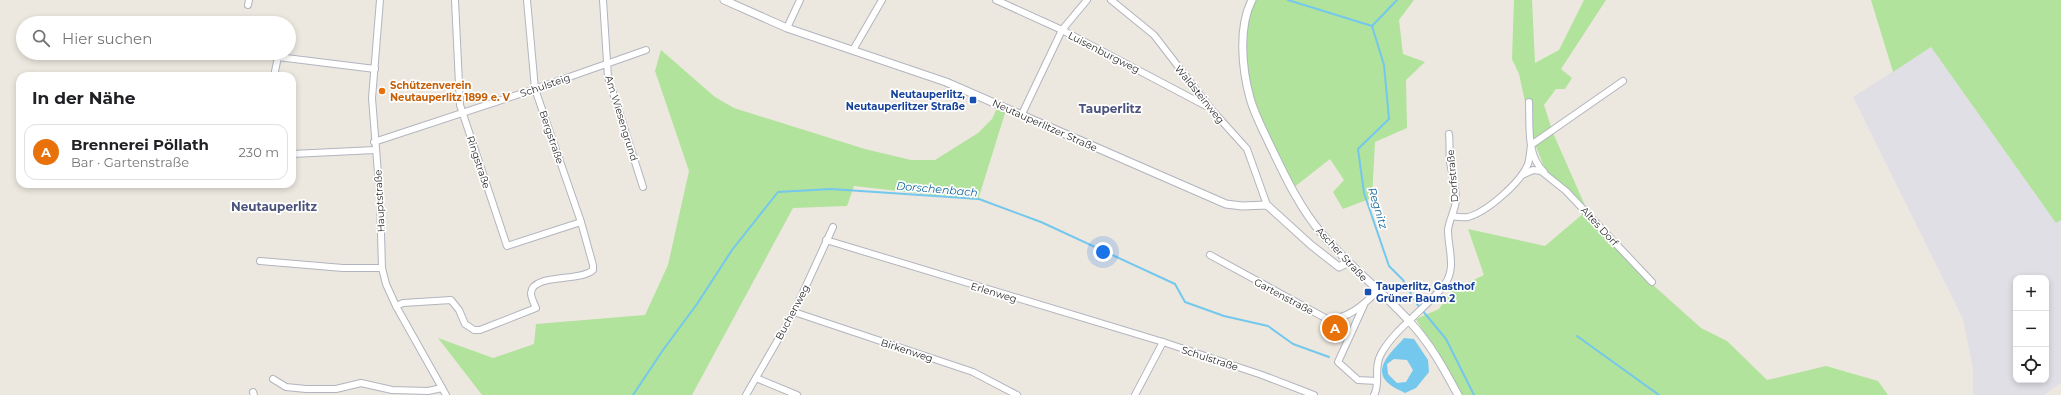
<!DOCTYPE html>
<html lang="de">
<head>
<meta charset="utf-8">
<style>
	:root { --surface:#fff; --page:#f2f2f2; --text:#202124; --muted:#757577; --line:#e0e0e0; --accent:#db2777 }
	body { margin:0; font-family:Montserrat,sans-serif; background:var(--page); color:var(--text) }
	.controls { position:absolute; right:12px; bottom:12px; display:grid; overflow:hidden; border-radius:8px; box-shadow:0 2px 6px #0003 }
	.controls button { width:36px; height:36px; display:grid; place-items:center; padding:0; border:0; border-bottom:1px solid var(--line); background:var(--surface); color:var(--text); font:20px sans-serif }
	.you { position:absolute; left:1103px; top:252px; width:14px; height:14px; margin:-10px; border:3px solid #fff; border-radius:50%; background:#1a73e8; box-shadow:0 0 0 6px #1a73e833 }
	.badge { display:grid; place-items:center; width:26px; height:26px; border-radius:50%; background:var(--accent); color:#fff; font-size:13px; font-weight:700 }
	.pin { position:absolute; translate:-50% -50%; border:2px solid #fff; box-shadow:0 1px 4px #0006 }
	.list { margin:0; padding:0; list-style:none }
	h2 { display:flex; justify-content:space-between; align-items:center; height:52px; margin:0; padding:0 16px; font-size:17px }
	h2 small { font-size:13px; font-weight:400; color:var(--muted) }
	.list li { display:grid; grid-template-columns:26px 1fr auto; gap:12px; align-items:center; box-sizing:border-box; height:56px; margin:0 8px 8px; padding:0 8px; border:1px solid var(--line); border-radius:12px }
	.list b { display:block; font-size:15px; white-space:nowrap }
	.list p { margin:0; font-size:13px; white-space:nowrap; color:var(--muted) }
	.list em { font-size:13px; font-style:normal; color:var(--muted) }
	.icon { flex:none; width:22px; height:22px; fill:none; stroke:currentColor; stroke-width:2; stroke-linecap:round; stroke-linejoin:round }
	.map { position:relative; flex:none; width:2061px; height:395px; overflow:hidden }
	.search { position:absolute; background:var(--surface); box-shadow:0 2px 6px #0003; left:16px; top:16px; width:280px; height:44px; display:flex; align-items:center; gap:10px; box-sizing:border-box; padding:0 14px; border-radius:22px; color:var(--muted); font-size:15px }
	.panel { position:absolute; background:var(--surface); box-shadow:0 2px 6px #0003; left:16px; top:72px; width:280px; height:116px; border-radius:12px }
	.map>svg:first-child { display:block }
	.industrial { fill:#e1dfe6; fill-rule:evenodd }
	.green { fill:#b1e39c }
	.water { fill:#74c7ed; fill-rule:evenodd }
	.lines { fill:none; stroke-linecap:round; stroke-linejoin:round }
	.stream { stroke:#74c7ed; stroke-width:2 }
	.minor-casing { stroke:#b2b4bf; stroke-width:8 }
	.tertiary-casing { stroke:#b2b4bf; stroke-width:9 }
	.minor { stroke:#fff; stroke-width:6 }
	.tertiary { stroke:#fff; stroke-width:7 }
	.food-dot { fill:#e8710a; stroke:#fff; stroke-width:1.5 }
	.transit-dot { fill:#1a4fb4; stroke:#fff; stroke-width:1.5 }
	.labels { text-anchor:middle; stroke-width:3.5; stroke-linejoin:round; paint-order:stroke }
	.street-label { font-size:10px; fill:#2c2c2c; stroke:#fff }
	.food-label { font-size:10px; font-weight:bold; fill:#c56008; stroke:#fff; text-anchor:start }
	.transit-label { font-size:10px; font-weight:bold; fill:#164399; stroke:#fff; text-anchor:end }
	.water-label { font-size:11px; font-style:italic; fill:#0f659c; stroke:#fff }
	.quarter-label { font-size:12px; font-weight:bold; fill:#4c537c; stroke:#fff }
</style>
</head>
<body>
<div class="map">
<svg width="2061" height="395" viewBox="0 0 2061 395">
	<rect width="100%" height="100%" fill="#ede8df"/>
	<path class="industrial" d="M1931 47 2056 222 2061 220V383L2044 395H1973V369L1963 319 1853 97ZM2016 278H2046V380H2016Z"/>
	<g class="green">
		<path d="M1250 0H1414L1399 20 1403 54 1425 62 1406 80 1407 128 1375 142 1372 198 1343 209 1333 192 1344 180 1330 159 1293 188 1257 121 1242 58Z"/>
		<path d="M1514 0H1532L1535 63 1559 50 1584 0H1606L1561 69 1572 78 1565 89H1556L1544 105 1553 133 1587 210 1653 285 1701 328 1727 341 1767 380 1826 366 1878 381 1888 395H1460L1416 319 1439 309 1451 291 1484 275 1468 229 1545 246 1584 213 1544 167 1533 139 1519 74 1512 59Z"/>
		<path d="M1871 0H2061V220L2056 223 1931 47 1893 72Z"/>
		<path d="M661 50 715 97 734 108 865 149 911 160H935L978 133 992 119 998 106 1006 110 978 200 854 186 847 206 793 208 692 395H482L438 338 493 358 534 344 536 324 645 315 668 265 689 171 655 71Z"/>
	</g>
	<path class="water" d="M1404 338 1414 339 1428 360 1429 372 1416 388 1405 393C1399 390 1390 386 1386 381 1373 366 1395 349 1404 338ZM1394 359 1407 360 1413 370 1406 382 1397 383 1388 374 1387 364Z"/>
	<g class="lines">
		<g class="stream">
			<path d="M1288 0 1372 26"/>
			<path d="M1397 0 1372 26 1384 65 1389 119 1358 149 1364 193 1389 266 1403 280 1417 304 1446 339 1474 395"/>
			<path d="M1577 336 1659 395"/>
			<path d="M633 395 663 350 697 304 732 250 778 192 831 189 979 199 1041 222 1175 284 1185 302 1224 316 1268 326 1293 344 1329 357"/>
		</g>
		<g class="minor-casing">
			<g id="minor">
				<path d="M380 0 372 98 380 199 382 268 386 284 396 306 446 395"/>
				<path d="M455 0 460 105 507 246 581 222"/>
				<path d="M603 0 608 77 643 187"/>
				<path d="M996 0 1062 30 1208 107"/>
				<path d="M1111 0 1154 35 1211 109 1247 149 1267 205"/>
				<path d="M248 5 249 0"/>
				<path d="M787 28 800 0"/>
				<path d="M853 50 882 0"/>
				<path d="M274 76 278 57 375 69"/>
				<path d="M1529 102C1530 125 1526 155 1544 172"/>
				<path d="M1022 114 1062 30 1087 0"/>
				<path d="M374 142 535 89 646 50"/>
				<path d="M292 154 375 150"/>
				<path d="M1522 175 1533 170 1541 171 1566 191 1652 282"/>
				<path d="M1452 216C1457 217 1462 218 1468 217 1487 212 1521 182 1528 164 1530 158 1530 151 1531 145L1623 81"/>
				<path d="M826 240 1163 342 1262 375 1314 395"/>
				<path d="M1210 255 1327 319C1347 320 1364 305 1377 291"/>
				<path d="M260 261 343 268H382"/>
				<path d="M1364 305 1338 362 1358 380 1377 381"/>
				<path d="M396 306 403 303 451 300 459 310 465 324 474 330H480L536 308C534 303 531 298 531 293 532 273 581 282 593 270V265L581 222 535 89 527 0"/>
				<path d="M794 312 973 372 1017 395"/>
				<path d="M756 378 797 395"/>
				<path d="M273 379 286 387 306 389H336L361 383 392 390 428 391 442 388"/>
				<path d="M253 392 254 395"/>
				<path d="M746 395 794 312 833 227"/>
				<path d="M1135 395 1163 342"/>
				<path d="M1374 395C1381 383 1373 368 1381 354 1396 327 1425 310 1444 285 1457 269 1448 249 1448 230 1449 220 1455 211 1456 200 1456 187 1452 175 1450 162 1449 153 1450 143 1449 134"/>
			</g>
		</g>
		<g class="tertiary-casing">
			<g id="tertiary">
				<path d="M724 0 787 28 946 82 1226 204 1242 206 1267 205 1311 245 1339 267 1347 263"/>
				<path d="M1252 0C1238 27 1242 69 1250 98 1254 113 1262 128 1269 143 1284 174 1299 207 1322 234 1349 266 1382 291 1410 322 1430 343 1444 369 1458 395"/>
			</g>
		</g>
		<use href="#minor" class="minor"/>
		<use href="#tertiary" class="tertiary"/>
	</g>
	<circle class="food-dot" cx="382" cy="91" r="4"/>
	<g class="transit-dot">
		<rect x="969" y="96" width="8" height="8" rx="2"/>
		<rect x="1364" y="288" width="8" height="8" rx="2"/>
	</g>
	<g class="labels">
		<g class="street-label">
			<text transform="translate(1104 52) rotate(27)" y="4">Luisenburgweg</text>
			<text transform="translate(545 85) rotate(-19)" y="4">Schulsteig</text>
			<text transform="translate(1200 94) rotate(51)" y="4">Waldsteinweg</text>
			<text transform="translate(622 118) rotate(73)" y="4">Am Wiesengrund</text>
			<text transform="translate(1045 125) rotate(24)" y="4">Neutauperlitzer Straße</text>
			<text transform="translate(552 137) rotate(71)" y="4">Bergstraße</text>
			<text transform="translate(479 162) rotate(72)" y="4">Ringstraße</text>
			<text transform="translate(1452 176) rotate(-95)" y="4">Dorfstraße</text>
			<text transform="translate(379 201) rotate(-93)" y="4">Hauptstraße</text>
			<text transform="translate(1600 226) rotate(47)" y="4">Altes Dorf</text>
			<text transform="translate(1342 254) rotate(47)" y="4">Ascher Straße</text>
			<text transform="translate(994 292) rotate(17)" y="4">Erlenweg</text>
			<text transform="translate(1284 296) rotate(28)" y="4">Gartenstraße</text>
			<text transform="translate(792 312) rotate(-62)" y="4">Buchenweg</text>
			<text transform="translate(907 350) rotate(18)" y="4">Birkenweg</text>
			<text transform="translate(1210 358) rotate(18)" y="4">Schulstraße</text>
		</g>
		<g class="food-label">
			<text x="390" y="89">Schützenverein<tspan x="390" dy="12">Neutauperlitz 1899 e. V</tspan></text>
		</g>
		<g class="transit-label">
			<text x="965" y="98">Neutauperlitz,<tspan x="965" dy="12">Neutauperlitzer Straße</tspan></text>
			<text x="1376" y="290" text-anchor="start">Tauperlitz, Gasthof<tspan x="1376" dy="12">Grüner Baum 2</tspan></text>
		</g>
		<g class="water-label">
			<text transform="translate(937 189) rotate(5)" y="4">Dorschenbach</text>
			<text transform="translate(1378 208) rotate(73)" y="4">Regnitz</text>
		</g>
		<g class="quarter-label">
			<text x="1110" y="113">Tauperlitz</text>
			<text x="274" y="211">Neutauperlitz</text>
		</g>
	</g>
</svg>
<div class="controls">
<button>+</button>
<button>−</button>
<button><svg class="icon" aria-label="locate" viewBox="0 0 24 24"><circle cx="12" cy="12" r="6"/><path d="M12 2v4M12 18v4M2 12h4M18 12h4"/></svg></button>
</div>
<div class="you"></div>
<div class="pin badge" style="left:1335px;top:328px;background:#e8710a">A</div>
<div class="search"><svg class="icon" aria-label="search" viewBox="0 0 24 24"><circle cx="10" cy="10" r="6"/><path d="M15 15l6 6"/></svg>Hier suchen</div>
<section class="panel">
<h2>In der Nähe<small></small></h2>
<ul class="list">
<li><span class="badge" style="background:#e8710a">A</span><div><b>Brennerei Pöllath</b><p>Bar · Gartenstraße</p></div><em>230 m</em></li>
</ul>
</section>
</div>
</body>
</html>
